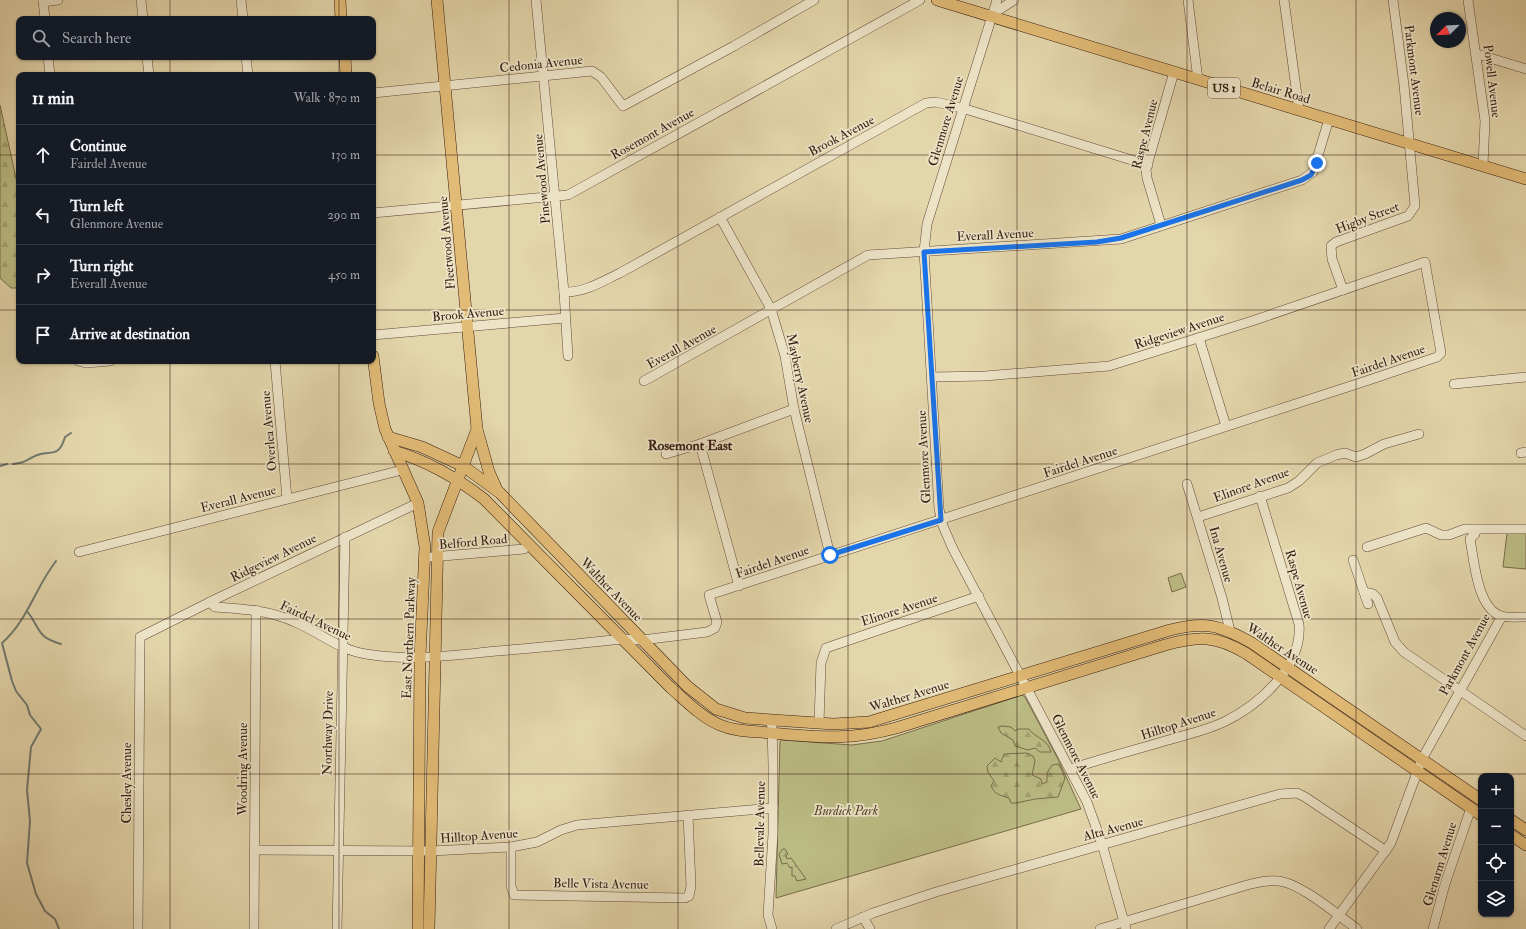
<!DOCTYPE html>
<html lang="en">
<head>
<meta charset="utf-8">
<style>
	:root { --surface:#171b24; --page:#242831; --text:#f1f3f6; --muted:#9ea1a6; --line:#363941 }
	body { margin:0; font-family:"IM FELL Double Pica",serif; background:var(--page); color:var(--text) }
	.controls { position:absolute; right:12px; bottom:12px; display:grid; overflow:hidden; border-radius:8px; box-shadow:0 1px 3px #0004 }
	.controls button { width:36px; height:36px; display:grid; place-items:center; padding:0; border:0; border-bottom:1px solid var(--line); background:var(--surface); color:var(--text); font:20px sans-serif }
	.compass { position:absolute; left:1430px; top:12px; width:36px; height:36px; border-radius:50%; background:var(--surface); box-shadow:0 1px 3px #0004; rotate:246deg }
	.stop { position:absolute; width:12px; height:12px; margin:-9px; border:3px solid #1a73e8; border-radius:50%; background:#fff }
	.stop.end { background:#1a73e8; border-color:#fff; box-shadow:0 1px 4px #0008 }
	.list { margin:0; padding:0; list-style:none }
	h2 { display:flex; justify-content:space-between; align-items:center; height:52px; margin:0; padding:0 16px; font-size:17px }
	h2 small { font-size:13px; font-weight:400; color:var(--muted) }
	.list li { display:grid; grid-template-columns:26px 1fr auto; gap:12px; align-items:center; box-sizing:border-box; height:60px; padding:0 16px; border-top:1px solid var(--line) }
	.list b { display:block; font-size:15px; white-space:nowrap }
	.list p { margin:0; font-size:13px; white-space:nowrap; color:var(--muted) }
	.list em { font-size:13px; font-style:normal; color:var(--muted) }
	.icon { flex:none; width:22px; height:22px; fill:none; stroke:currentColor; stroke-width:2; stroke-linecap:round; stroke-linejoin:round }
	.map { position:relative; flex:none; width:1526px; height:929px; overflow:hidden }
	.search { position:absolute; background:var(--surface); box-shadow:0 1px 3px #0004; left:16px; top:16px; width:360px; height:44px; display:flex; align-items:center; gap:10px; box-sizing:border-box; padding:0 14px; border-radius:8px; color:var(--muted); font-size:15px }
	.panel { position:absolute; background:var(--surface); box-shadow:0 1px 3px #0004; left:16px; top:72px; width:360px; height:292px; border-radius:8px }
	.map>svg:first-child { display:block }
	.green { fill:#bbbc84; stroke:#786c4a }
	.forest { fill:url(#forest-firs); stroke:#786c4a }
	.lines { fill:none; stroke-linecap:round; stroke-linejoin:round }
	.stream { stroke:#707970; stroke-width:2 }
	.minor-casing { stroke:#614a38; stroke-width:10 }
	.major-casing { stroke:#351c11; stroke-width:12 }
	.minor { stroke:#ede4c8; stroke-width:9 }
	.major { stroke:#e2bb76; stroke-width:11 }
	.route { stroke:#1a73e8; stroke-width:5 }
	.grid { fill:none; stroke:#351c11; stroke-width:1; stroke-opacity:0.55 }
	.labels { text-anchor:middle; stroke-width:3.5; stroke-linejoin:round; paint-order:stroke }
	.shield { fill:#ede4c8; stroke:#6c5848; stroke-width:1 }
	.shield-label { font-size:12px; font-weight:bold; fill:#351c11 }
	.street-label { font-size:13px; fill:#351c11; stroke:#ede4c8 }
	.park-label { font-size:13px; font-style:italic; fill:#56442e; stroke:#ede4c8 }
	.neighbourhood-label { font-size:14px; font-weight:bold; fill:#351c11; stroke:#ede4c8 }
</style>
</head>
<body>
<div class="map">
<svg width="1526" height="929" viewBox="0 0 1526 929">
	<defs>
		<pattern id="forest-firs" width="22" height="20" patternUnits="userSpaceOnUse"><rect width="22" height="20" fill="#bbbc84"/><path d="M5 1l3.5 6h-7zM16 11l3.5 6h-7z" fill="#a1a171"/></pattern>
	</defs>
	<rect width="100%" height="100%" fill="#e4d6ab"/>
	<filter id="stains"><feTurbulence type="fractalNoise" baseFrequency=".005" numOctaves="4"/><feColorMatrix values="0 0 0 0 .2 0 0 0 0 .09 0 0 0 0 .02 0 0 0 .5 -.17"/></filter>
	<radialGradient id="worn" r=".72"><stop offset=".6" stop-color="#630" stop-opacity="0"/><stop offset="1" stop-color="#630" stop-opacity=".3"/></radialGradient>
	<g class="green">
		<path d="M1507 533H1526V569L1503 567Z"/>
		<path d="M1181 573 1186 587 1172 592 1168 578Z"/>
		<path d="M1022 695 1025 697 1058 759 1081 809 776 898 780 741 782 740 852 745 882 741Z"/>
	</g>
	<g class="forest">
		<path d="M0 105 19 192V288H11L0 278Z"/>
		<path d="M1002 726 1011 727 1015 731 1018 729H1029C1035 738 1048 739 1051 752H1040L1035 748 1028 750 1015 746 1013 740 1001 733 998 727Z"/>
		<path d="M1027 753 1033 756 1035 761 1032 775 1041 779 1042 784 1047 782V773L1052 765 1059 764 1065 778 1058 797 1035 799 1016 803H1011L1009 798C1000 795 995 795 991 786L994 781 988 772 987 766 995 758 1001 762 1004 754Z"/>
		<path d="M783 849H785L788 854 786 856 787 859 791 858 806 879 797 881 795 876H792V867L790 868 787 863 782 864 779 854Z"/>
	</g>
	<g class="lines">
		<g class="stream">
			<path d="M13 464C26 462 23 462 33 457 49 448 58 461 65 437L71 433"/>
			<path d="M0 466 7 464"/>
			<path d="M56 561C35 588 28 620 2 643L12 681 16 691 27 705 30 715 41 729 31 747 27 790 30 821 27 863 36 894 45 911 55 919 59 929"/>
			<path d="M27 611C41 629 36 637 61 644"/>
		</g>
		<g class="minor-casing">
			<g id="minor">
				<path d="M43 0 45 19"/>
				<path d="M141 0 143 19"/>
				<path d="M241 0 243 19"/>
				<path d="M536 0 564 292 568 356"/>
				<path d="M997 0 927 224 924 251 939 509 943 526 953 549 1087 802 1102 844 1126 929"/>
				<path d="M1188 0 1198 80"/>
				<path d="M1284 0 1299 110"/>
				<path d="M1468 0 1485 121 1483 165"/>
				<path d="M43 2 58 0"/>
				<path d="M991 15 1014 0"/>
				<path d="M1477 54 1526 69"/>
				<path d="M48 57 50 75"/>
				<path d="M147 57 149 75"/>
				<path d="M246 57 248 75"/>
				<path d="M373 93 592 71 601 77 623 106 734 46 814 0"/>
				<path d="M373 213 568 195 920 0"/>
				<path d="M720 217 771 309 785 356 794 409 830 555"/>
				<path d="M1161 225 1147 178 1146 169 1174 72"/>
				<path d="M1343 290 1332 259 1331 246 1336 242 1408 216 1415 206 1404 85 1393 0"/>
				<path d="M564 292C584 293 603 281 620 273L926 103 936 102 962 108 1148 165"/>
				<path d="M373 335 565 318"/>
				<path d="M1199 338 1226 426"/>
				<path d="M78 361 86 363 110 361"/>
				<path d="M275 361 287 499"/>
				<path d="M644 381 868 255 1121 239 1302 180 1313 172 1329 119"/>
				<path d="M1454 384 1526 377"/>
				<path d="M700 444 739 586"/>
				<path d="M1521 453 1526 452"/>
				<path d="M666 454 700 444 794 409"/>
				<path d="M1187 484 1222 598 1230 631"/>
				<path d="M1198 517 1288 488 1299 481 1317 463 1336 455 1345 453 1356 457 1365 454 1384 444 1419 434"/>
				<path d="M1476 530 1475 534 1470 539C1474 560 1477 608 1501 616 1508 618 1518 617 1526 617"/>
				<path d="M1367 547 1426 528 1441 535H1449L1465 529H1526"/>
				<path d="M79 552 402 470"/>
				<path d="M431 557 524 549"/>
				<path d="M1353 560 1368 604"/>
				<path d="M1364 592 1373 594 1377 598 1395 642 1404 652 1526 736"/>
				<path d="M210 602 215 607C242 609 269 610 295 622 319 632 339 650 366 654 406 661 447 656 487 652 532 648 578 644 623 639L642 640 707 632 715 628 717 622 709 595 1369 380 1437 357 1441 353 1425 262 1252 321 1109 366 985 376 932 377"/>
				<path d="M769 720 772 726 773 764V834L768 915 772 929"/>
				<path d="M819 723 821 663 826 648 979 596"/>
				<path d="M1070 769C1104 758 1138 749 1172 739 1189 734 1207 730 1224 722 1259 705 1303 666 1299 624L1260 496"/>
				<path d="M511 847V886L514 895 685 898 689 896 691 886 688 815"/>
				<path d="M255 850 431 851 511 847 537 842 561 830 577 825 773 808"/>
				<path d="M863 917 870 929"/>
				<path d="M138 929 140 637 218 598 418 503"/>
				<path d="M254 929 256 610"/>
				<path d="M337 929 345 537"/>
				<path d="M836 929 873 913 936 892 1280 794 1297 793 1305 797 1386 851"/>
				<path d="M1100 929 1247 885C1259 882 1272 879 1284 882 1306 888 1338 915 1357 929"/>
				<path d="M1329 929 1391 843 1422 759 1502 616"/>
				<path d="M1433 929 1445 884 1471 808"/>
			</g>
		</g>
		<g class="major-casing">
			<g id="major">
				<path d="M340 0 341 19"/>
				<path d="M937 0 1526 179"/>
				<path d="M345 57 346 75"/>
				<path d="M373 356 379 403 385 429 418 503 425 547 420 657 418 929"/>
				<path d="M477 429 489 472 497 490"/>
				<path d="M388 437 422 447 463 466 500 493 687 686 716 709 745 718 833 724 869 722 1170 630C1205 621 1220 625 1252 643L1481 800"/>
				<path d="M394 451C427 461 457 478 484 499L671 688C686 701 701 717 720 725 736 732 754 731 771 733 819 737 849 741 896 728L1165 645C1199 636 1216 635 1247 654L1481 815"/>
				<path d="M1511 820 1526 830"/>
				<path d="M1511 835 1526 845"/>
				<path d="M429 929 438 532 477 429 437 0"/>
			</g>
		</g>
		<use href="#minor" class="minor"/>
		<use href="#major" class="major"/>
	</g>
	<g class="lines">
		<path class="route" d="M830 555 941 520 924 252 1097 242 1121 238 1302 180 1311 175 1317 163"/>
	</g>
	<path class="grid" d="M170 0V19M339 0V19M509 0V929M678 0V929M848 0V929M1017 0V929M1187 0V929M1356 0V929M170 57V75M339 57V75M0 155H19M373 155H1526M0 310H19M373 310H1526M170 361V929M339 361V929M0 464H1526M0 619H1526M0 774H1526"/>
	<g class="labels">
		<rect class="shield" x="1208" y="78" width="32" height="20" rx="3"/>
		<g class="shield-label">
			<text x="1224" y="92">US 1</text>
		</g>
		<g class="street-label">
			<text transform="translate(541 63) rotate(-6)" y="5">Cedonia Avenue</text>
			<text transform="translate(1415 70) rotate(83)" y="5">Parkmont Avenue</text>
			<text transform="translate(1493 81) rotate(83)" y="5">Powell Avenue</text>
			<text transform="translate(1281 90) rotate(17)" y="5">Belair Road</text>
			<text transform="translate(945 121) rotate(-73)" y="5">Glenmore Avenue</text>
			<text transform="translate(652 133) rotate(-29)" y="5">Rosemont Avenue</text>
			<text transform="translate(1144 134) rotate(-76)" y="5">Raspe Avenue</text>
			<text transform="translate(841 135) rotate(-28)" y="5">Brook Avenue</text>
			<text transform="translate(541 179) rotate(-95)" y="5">Pinewood Avenue</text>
			<text transform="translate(1367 217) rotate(-21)" y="5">Higby Street</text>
			<text transform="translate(995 234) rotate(-3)" y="5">Everall Avenue</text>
			<text transform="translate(446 243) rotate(-95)" y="5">Fleetwood Avenue</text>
			<text transform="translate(468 313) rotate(-5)" y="5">Brook Avenue</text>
			<text transform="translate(1179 330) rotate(-18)" y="5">Ridgeview Avenue</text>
			<text transform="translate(681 346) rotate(-29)" y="5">Everall Avenue</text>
			<text transform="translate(1388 360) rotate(-19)" y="5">Fairdel Avenue</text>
			<text transform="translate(801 378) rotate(78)" y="5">Mayberry Avenue</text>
			<text transform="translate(268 431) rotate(-95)" y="5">Overlea Avenue</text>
			<text transform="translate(923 457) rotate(-93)" y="5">Glenmore Avenue</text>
			<text transform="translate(1080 461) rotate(-18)" y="5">Fairdel Avenue</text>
			<text transform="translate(1251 484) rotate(-20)" y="5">Elinore Avenue</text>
			<text transform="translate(238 498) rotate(-14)" y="5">Everall Avenue</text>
			<text transform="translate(473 541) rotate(-5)" y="5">Belford Road</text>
			<text transform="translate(1222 554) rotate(74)" y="5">Ina Avenue</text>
			<text transform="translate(273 557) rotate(-26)" y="5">Ridgeview Avenue</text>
			<text transform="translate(772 561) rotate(-19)" y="5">Fairdel Avenue</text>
			<text transform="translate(1300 584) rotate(74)" y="5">Raspe Avenue</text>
			<text transform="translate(612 589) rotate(46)" y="5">Walther Avenue</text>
			<text transform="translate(899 609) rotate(-18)" y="5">Elinore Avenue</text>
			<text transform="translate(316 620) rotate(25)" y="5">Fairdel Avenue</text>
			<text transform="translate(408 638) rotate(-88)" y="5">East Northern Parkway</text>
			<text transform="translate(1283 648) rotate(33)" y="5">Walther Avenue</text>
			<text transform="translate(1464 654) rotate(-61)" y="5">Parkmont Avenue</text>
			<text transform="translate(909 695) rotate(-17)" y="5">Walther Avenue</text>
			<text transform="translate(1178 723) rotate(-18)" y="5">Hilltop Avenue</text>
			<text transform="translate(327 733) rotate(-89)" y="5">Northway Drive</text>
			<text transform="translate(1077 756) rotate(63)" y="5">Glenmore Avenue</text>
			<text transform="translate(242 769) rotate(-90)" y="5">Woodring Avenue</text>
			<text transform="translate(126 783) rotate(-90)" y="5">Chesley Avenue</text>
			<text transform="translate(759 824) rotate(-89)" y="5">Bellevale Avenue</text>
			<text transform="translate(1113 828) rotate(-15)" y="5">Alta Avenue</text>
			<text transform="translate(479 835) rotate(-4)" y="5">Hilltop Avenue</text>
			<text transform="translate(1439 864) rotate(-73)" y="5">Glenarm Avenue</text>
			<text transform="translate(601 883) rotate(1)" y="5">Belle Vista Avenue</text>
		</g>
		<g class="park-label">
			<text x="846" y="815">Burdick Park</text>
		</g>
		<g class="neighbourhood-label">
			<text x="690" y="450">Rosemont East</text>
		</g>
	</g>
	<rect width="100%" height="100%" filter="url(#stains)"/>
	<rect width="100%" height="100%" fill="url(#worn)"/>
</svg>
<div class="controls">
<button>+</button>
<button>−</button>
<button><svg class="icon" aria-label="locate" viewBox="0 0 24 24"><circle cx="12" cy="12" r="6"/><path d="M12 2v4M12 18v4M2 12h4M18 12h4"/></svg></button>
<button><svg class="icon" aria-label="layers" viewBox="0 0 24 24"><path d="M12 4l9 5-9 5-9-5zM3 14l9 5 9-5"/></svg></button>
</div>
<svg class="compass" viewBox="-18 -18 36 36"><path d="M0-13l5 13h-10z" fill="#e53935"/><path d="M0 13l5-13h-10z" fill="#9ea1a6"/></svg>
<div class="stop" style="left:830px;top:555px"></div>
<div class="stop end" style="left:1317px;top:163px"></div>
<div class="search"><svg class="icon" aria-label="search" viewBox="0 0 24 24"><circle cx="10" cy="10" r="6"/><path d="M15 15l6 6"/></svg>Search here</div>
<section class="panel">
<h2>11 min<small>Walk · 870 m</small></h2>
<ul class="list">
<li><svg class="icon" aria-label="ahead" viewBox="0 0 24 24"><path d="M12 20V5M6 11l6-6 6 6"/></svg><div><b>Continue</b><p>Fairdel Avenue</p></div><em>130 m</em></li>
<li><svg class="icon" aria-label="left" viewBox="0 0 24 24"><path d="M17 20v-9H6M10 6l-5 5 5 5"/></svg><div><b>Turn left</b><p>Glenmore Avenue</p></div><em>290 m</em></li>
<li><svg class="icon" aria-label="right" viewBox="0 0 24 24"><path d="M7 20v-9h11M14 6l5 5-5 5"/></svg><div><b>Turn right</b><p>Everall Avenue</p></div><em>450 m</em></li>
<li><svg class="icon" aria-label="arrive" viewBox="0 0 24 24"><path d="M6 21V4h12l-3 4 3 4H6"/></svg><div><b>Arrive at destination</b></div></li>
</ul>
</section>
</div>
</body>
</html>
